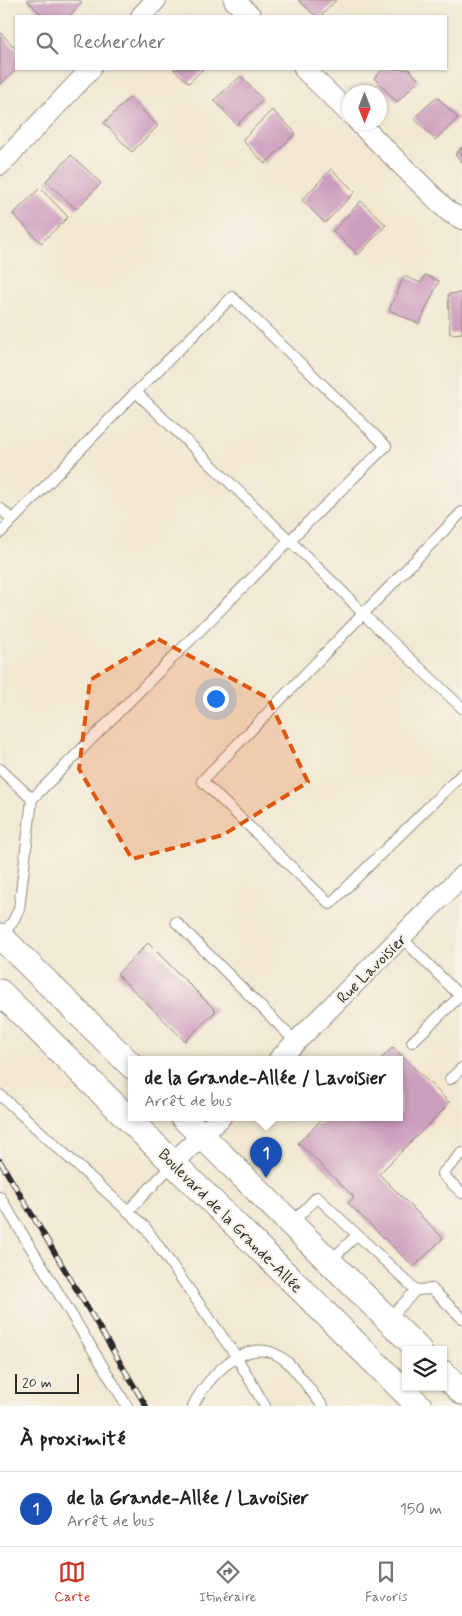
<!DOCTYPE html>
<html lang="fr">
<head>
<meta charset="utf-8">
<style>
	:root { --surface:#fff; --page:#f6f6f6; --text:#202124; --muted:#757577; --line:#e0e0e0; --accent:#c8321e }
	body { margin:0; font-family:Mynerve,sans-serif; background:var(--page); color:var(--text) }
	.controls { position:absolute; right:15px; bottom:15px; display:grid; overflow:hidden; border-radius:0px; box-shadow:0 1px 4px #0004 }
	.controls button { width:45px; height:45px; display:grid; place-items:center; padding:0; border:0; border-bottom:1px solid var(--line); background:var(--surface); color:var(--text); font:25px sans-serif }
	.compass { position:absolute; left:342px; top:85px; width:45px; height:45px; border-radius:50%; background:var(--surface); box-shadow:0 1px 4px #0004; rotate:180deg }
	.scale { position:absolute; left:15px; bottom:12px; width:64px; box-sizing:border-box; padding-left:5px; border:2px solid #2b2b2b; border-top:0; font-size:14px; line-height:18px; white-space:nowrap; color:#2b2b2b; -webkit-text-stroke:4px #f7f3e8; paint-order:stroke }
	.you { position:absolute; left:215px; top:698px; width:18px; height:18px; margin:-12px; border:4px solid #fff; border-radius:50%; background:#1a73e8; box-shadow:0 0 0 8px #1a73e833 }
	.badge { display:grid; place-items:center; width:32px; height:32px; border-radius:50%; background:var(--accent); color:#fff; font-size:16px; font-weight:700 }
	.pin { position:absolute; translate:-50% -41px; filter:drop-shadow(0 1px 2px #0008) }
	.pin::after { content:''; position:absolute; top:26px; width:18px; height:15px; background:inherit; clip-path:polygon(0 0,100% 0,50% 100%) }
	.popup { position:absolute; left:128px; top:1056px; width:275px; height:65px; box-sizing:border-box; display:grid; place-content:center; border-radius:0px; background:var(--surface); filter:drop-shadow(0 1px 4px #0005); font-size:16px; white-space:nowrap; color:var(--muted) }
	.popup b { font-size:19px; color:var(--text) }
	.popup::after { content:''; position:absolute; left:50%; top:100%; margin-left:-10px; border:10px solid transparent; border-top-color:var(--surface) }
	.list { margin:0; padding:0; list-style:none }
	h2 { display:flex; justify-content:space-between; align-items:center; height:65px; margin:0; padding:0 20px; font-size:21px }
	h2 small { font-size:16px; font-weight:400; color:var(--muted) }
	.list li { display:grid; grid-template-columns:32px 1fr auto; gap:15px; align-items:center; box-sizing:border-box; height:75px; padding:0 20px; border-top:1px solid var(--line) }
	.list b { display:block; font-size:19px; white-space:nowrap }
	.list p { margin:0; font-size:16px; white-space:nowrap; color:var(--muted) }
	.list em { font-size:16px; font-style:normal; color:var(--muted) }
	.icon { flex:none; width:28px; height:28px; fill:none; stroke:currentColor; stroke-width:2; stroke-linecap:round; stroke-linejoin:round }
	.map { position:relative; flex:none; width:462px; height:1406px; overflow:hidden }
	.search { position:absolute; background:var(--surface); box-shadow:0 1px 4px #0004; left:15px; right:15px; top:15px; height:55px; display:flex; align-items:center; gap:12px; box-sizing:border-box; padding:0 18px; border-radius:0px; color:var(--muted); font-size:19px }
	.sheet { height:140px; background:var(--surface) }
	nav { display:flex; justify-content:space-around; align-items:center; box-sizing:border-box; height:70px; border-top:1px solid var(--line); background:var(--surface); font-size:14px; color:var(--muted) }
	nav a { display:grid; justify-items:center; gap:2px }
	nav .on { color:var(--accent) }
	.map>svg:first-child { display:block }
	.building { fill:#cd9dbd }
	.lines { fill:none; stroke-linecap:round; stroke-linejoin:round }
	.service-casing { stroke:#8e8a7e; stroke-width:12 }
	.minor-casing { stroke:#8e8a7e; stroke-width:22 }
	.tertiary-casing { stroke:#8e8a7e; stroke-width:27 }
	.service { stroke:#fff; stroke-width:10 }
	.minor { stroke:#fff; stroke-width:20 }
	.tertiary { stroke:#fff; stroke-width:25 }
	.rail-casing { stroke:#2b2b2b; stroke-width:5.5 }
	.rail { stroke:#f7f3e8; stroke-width:4; stroke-dasharray:11; stroke-linecap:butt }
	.marked { fill:#df570e; fill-opacity:0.2; stroke:#df570e; stroke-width:4; stroke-dasharray:10 6; stroke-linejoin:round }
	.labels { text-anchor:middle; stroke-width:4.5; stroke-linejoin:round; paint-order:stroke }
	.street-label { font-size:16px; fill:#2b2b2b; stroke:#f7f3e8 }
</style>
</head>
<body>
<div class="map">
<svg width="462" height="1406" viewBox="0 0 462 1406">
	<rect width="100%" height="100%" fill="#f7f3e8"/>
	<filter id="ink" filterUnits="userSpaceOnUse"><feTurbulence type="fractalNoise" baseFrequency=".02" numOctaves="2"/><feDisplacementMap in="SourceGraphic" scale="10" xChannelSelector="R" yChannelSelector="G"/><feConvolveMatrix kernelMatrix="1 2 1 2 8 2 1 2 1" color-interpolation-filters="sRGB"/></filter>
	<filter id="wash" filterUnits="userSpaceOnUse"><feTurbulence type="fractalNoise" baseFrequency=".0096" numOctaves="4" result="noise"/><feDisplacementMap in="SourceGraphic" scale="20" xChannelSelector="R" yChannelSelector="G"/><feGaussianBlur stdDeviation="1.12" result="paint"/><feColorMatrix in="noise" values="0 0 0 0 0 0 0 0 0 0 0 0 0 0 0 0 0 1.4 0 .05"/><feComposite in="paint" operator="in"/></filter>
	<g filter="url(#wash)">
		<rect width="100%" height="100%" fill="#f2e8d1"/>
		<g id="blocks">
			<g class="building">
				<path d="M27 0H80L82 2 69 16H43Z"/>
				<path d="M298 0H336L321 16H316Z"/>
				<path d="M0 32 16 49V70L0 85Z"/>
				<path d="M173 69H203L189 83Z"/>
				<path d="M384 69H409L419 80 397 102 374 78Z"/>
				<path d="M241 76 263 100 237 125 214 100Z"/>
				<path d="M130 97 158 126 132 152 104 123Z"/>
				<path d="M437 97 458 118 435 140 414 118Z"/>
				<path d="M272 110 296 133 265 164 242 140Z"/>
				<path d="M462 147V162L455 155Z"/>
				<path d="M71 155 101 183 76 209 46 181Z"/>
				<path d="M331 169 355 192 325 223 302 200Z"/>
				<path d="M40 188 68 217 41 243 13 214Z"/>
				<path d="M361 201 386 225 358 255 333 231Z"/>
				<path d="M425 275 439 281 419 324 389 310 404 276 421 283Z"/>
				<path d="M462 293V333L450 334 448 294Z"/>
				<path d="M148 943 216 1011 185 1041 117 974Z"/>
				<path d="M393 1047 450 1103 379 1174 443 1238 414 1267 348 1203 354 1197 298 1143 324 1117H400V1059H381Z"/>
			</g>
		</g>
	</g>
	<g filter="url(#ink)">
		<use href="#blocks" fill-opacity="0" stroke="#8e8a7e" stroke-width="1"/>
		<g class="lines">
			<g class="service-casing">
				<g id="service">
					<path d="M0 508 12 520"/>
					<path d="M0 533 136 392 343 592 363 614 462 512"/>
					<path d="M462 708 363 614 202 781 330 904 462 774"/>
					<path d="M0 769 32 799 290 540 386 446 232 297 136 392"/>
					<path d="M176 922 296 1042"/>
					<path d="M0 936 12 923 19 909 32 799"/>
					<path d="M402 938 460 996 412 1042"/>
					<path d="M450 1079 462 1068"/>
					<path d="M0 1095 145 1227 236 1356 265 1406"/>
					<path d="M462 1153 442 1174 462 1193"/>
					<path d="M0 1197 127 1406"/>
					<path d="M128 1211 173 1164"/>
					<path d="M292 1223 317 1197 416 1290"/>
					<path d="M330 1261 357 1235"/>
					<path d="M389 1319 416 1290 432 1289 462 1318"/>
					<path d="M193 1406C208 1375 251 1330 286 1361 299 1373 311 1392 323 1406"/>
				</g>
			</g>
			<g class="minor-casing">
				<g id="minor">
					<path d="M234 0 251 16"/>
					<path d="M141 16 156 0"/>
					<path d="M304 69 350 114"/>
					<path d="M358 122 449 212 462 219"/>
					<path d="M0 165 91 69"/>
					<path d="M279 1059 462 876"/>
					<path d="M173 1163 221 1117"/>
				</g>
			</g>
			<g class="tertiary-casing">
				<g id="tertiary">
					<path d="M0 936 132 1066"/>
					<path d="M0 992 419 1406"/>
					<path d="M183 1117 419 1350"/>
					<path d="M443 1373 462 1392"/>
				</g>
			</g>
			<use href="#service" class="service"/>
			<use href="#minor" class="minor"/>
			<use href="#tertiary" class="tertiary"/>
			<g class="rail-casing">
				<path id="rail" d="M0 1161 146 1406"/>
			</g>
			<use href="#rail" class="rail"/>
		</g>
	</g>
	<path class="marked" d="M158 639 268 698 308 782 223 835 132 859 79 769 90 680Z"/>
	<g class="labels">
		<g class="street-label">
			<text transform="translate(371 968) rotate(-45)" y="6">Rue Lavoisier</text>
			<text transform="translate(231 1220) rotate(45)" y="6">Boulevard de la Grande-Allée</text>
		</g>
	</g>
</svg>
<div class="controls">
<button><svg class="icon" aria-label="layers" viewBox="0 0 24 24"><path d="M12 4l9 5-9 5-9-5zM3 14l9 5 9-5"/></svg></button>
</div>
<svg class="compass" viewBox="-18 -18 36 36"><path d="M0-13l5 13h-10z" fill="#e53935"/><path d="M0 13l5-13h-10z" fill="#757577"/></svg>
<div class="scale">20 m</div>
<div class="you"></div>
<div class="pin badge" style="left:266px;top:1178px;background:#1a4fb4">1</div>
<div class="popup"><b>de la Grande-Allée / Lavoisier</b>Arrêt de bus</div>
<div class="search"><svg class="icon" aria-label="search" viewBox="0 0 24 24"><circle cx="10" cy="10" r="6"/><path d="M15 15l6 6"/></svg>Rechercher</div>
</div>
<section class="sheet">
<h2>À proximité<small></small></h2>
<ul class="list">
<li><span class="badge" style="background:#1a4fb4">1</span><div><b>de la Grande-Allée / Lavoisier</b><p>Arrêt de bus</p></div><em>150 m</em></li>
</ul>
</section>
<nav>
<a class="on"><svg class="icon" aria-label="map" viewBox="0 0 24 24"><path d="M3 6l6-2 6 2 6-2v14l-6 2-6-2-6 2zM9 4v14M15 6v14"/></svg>Carte</a>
<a><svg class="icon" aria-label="directions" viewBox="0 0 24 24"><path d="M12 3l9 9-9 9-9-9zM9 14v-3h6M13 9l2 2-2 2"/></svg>Itinéraire</a>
<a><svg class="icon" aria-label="saved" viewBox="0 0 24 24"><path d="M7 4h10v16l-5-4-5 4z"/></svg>Favoris</a>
</nav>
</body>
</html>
